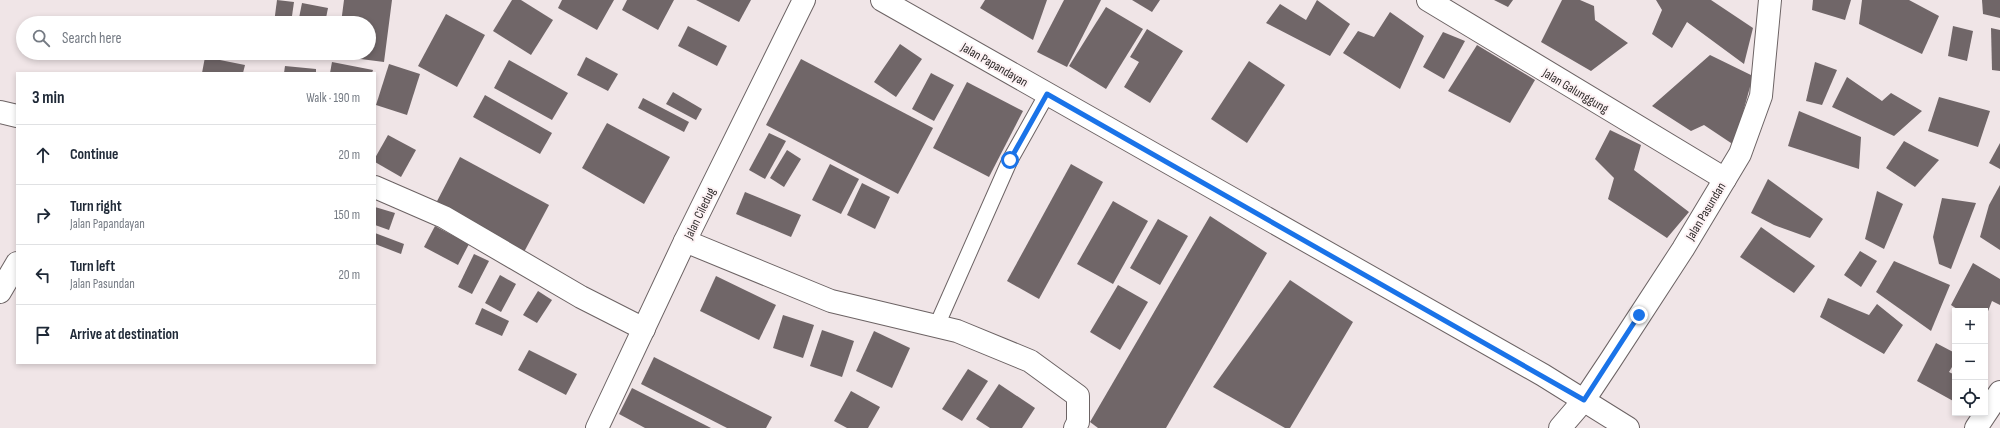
<!DOCTYPE html>
<html lang="en">
<head>
<meta charset="utf-8">
<style>
	:root { --surface:#fff; --page:#f2f2f3; --text:#1f2937; --muted:#747a83; --line:#e0e1e3 }
	body { margin:0; font-family:"Sofia Sans Condensed",sans-serif; background:var(--page); color:var(--text) }
	.controls { position:absolute; right:12px; bottom:12px; display:grid; overflow:hidden; border-radius:0px; box-shadow:0 2px 6px #0003 }
	.controls button { width:36px; height:36px; display:grid; place-items:center; padding:0; border:0; border-bottom:1px solid var(--line); background:var(--surface); color:var(--text); font:20px sans-serif }
	.stop { position:absolute; width:12px; height:12px; margin:-9px; border:3px solid #1a73e8; border-radius:50%; background:#fff }
	.stop.end { background:#1a73e8; border-color:#fff; box-shadow:0 1px 4px #0008 }
	.list { margin:0; padding:0; list-style:none }
	h2 { display:flex; justify-content:space-between; align-items:center; height:52px; margin:0; padding:0 16px; font-size:17px }
	h2 small { font-size:13px; font-weight:400; color:var(--muted) }
	.list li { display:grid; grid-template-columns:26px 1fr auto; gap:12px; align-items:center; box-sizing:border-box; height:60px; padding:0 16px; border-top:1px solid var(--line) }
	.list b { display:block; font-size:15px; white-space:nowrap }
	.list p { margin:0; font-size:13px; white-space:nowrap; color:var(--muted) }
	.list em { font-size:13px; font-style:normal; color:var(--muted) }
	.icon { flex:none; width:22px; height:22px; fill:none; stroke:currentColor; stroke-width:2; stroke-linecap:round; stroke-linejoin:round }
	.map { position:relative; flex:none; width:2000px; height:428px; overflow:hidden }
	.search { position:absolute; background:var(--surface); box-shadow:0 2px 6px #0003; left:16px; top:16px; width:360px; height:44px; display:flex; align-items:center; gap:10px; box-sizing:border-box; padding:0 14px; border-radius:22px; color:var(--muted); font-size:15px }
	.panel { position:absolute; background:var(--surface); box-shadow:0 2px 6px #0003; left:16px; top:72px; width:360px; height:292px; border-radius:0px }
	.map>svg:first-child { display:block }
	.building { fill:#706668 }
	.lines { fill:none; stroke-linecap:round; stroke-linejoin:round }
	.service-casing { stroke:#6c6364; stroke-width:17 }
	.minor-casing { stroke:#6c6364; stroke-width:24 }
	.tertiary-casing { stroke:#6c6364; stroke-width:24 }
	.secondary-casing { stroke:#6c6364; stroke-width:24 }
	.service { stroke:#fff; stroke-width:15 }
	.minor { stroke:#fff; stroke-width:22 }
	.tertiary { stroke:#fff; stroke-width:22 }
	.secondary { stroke:#fff; stroke-width:22 }
	.route { stroke:#1a73e8; stroke-width:5 }
	.labels { text-anchor:middle; stroke-width:4; stroke-linejoin:round; paint-order:stroke }
	.street-label { font-size:13px; fill:#2f2b2b; stroke:#fdf2f4 }
</style>
</head>
<body>
<div class="map">
<svg width="2000" height="428" viewBox="0 0 2000 428">
	<rect width="100%" height="100%" fill="#f0e5e7"/>
	<g class="building">
		<path d="M277 0 294 2 291 23H274Z"/>
		<path d="M344 0H392L384 62 337 56V53H369V23H341Z"/>
		<path d="M512 0H521L553 20 531 55 493 31Z"/>
		<path d="M562 0H614L597 30 558 8Z"/>
		<path d="M627 0H674L658 30 622 10Z"/>
		<path d="M696 0H751L739 22Z"/>
		<path d="M985 0H1047L1033 40 980 8Z"/>
		<path d="M1064 0H1101L1067 67 1037 52Z"/>
		<path d="M1132 0H1160L1152 12Z"/>
		<path d="M1317 0 1350 24 1330 56 1266 23 1280 4 1306 20Z"/>
		<path d="M1494 0H1513L1508 7Z"/>
		<path d="M1562 0H1580L1594 6 1595 20 1628 43 1591 71 1541 42Z"/>
		<path d="M1656 0H1711L1753 28 1744 64 1687 22 1672 48 1652 34 1662 10Z"/>
		<path d="M1813 0H1851L1845 20 1812 10Z"/>
		<path d="M1862 0H1909L1939 16 1922 54 1859 24Z"/>
		<path d="M1982 0H2000V18L1983 14Z"/>
		<path d="M302 3 328 8 325 23H298Z"/>
		<path d="M1106 7 1143 29 1106 89 1069 66Z"/>
		<path d="M1390 12 1424 36 1400 89 1343 53 1358 31 1374 37Z"/>
		<path d="M446 14 485 35 457 87 418 66Z"/>
		<path d="M688 26 727 46 717 66 678 46Z"/>
		<path d="M1953 26 1973 31 1967 61 1948 56Z"/>
		<path d="M1991 28 2000 30V71L1992 70Z"/>
		<path d="M1147 29 1183 51 1150 103 1124 87 1139 62 1130 57Z"/>
		<path d="M1443 32 1465 41 1444 79 1423 67Z"/>
		<path d="M900 44 922 59 896 97 874 82Z"/>
		<path d="M1477 45 1535 80 1510 123 1448 91Z"/>
		<path d="M1710 55 1753 76 1734 145 1704 125 1691 131 1652 106Z"/>
		<path d="M205 57 245 65 243 73H202Z"/>
		<path d="M586 57 618 74 608 91 577 75Z"/>
		<path d="M801 59 933 128 898 194 766 125Z"/>
		<path d="M509 60 568 93 552 120 494 88Z"/>
		<path d="M1249 61 1285 85 1247 143 1211 119Z"/>
		<path d="M332 62 373 70 372 73H330Z"/>
		<path d="M1815 62 1837 70 1822 105 1806 101Z"/>
		<path d="M389 64 420 74 407 115 376 105Z"/>
		<path d="M285 66 316 69V73H284Z"/>
		<path d="M931 73 954 85 934 121 912 109Z"/>
		<path d="M1847 77 1882 101 1891 93 1922 111 1894 136 1832 107Z"/>
		<path d="M967 82 1023 111 989 177 933 148Z"/>
		<path d="M673 92 702 109 696 120 666 104Z"/>
		<path d="M485 95 552 133 540 154 473 117Z"/>
		<path d="M1939 97 1990 111 1978 147 1928 131Z"/>
		<path d="M643 98 689 122 684 132 638 108Z"/>
		<path d="M1799 111 1861 137 1859 169 1788 146Z"/>
		<path d="M607 123 670 157 644 204 582 168Z"/>
		<path d="M1610 130 1641 145 1634 170 1689 212 1667 238 1608 199 1614 178 1595 159Z"/>
		<path d="M769 133 786 141 765 179 749 170Z"/>
		<path d="M388 135 416 150 401 177 375 162V158Z"/>
		<path d="M1904 141 1939 160 1915 187 1886 168Z"/>
		<path d="M2000 143V169L1989 163Z"/>
		<path d="M787 150 801 159 784 187 770 178Z"/>
		<path d="M460 157 549 205 523 254 434 207Z"/>
		<path d="M830 164 859 179 841 214 812 200Z"/>
		<path d="M1071 164 1103 182 1039 299 1007 281Z"/>
		<path d="M1768 179 1823 219 1810 238 1774 225 1751 213Z"/>
		<path d="M862 183 890 197 875 229 847 215Z"/>
		<path d="M2000 185V250L1980 237 1989 205Z"/>
		<path d="M1877 191 1903 204 1884 249 1865 239Z"/>
		<path d="M745 192 801 215 791 237 736 214Z"/>
		<path d="M1942 198 1976 203 1951 269 1939 264 1933 237Z"/>
		<path d="M1113 201 1148 221 1113 284 1077 264Z"/>
		<path d="M375 207 395 213 389 230 375 225Z"/>
		<path d="M1210 216 1267 253 1166 428H1098L1090 422Z"/>
		<path d="M1158 219 1188 236 1160 285 1130 268Z"/>
		<path d="M435 226 469 244 458 265 424 247Z"/>
		<path d="M1761 227 1815 266 1794 293 1740 257Z"/>
		<path d="M375 233 404 244 401 254 375 244Z"/>
		<path d="M1860 251 1877 261 1861 287 1844 275Z"/>
		<path d="M474 254 489 261 472 294 458 287Z"/>
		<path d="M1894 261 1950 285 1931 331 1876 292Z"/>
		<path d="M1973 263 2000 279V305L1992 301 1985 319V311H1960L1951 305Z"/>
		<path d="M500 275 516 284 501 312 485 303Z"/>
		<path d="M716 276 776 305 759 340 700 311Z"/>
		<path d="M1290 280 1353 322 1290 428H1285L1213 387Z"/>
		<path d="M1118 285 1148 302 1120 350 1090 332Z"/>
		<path d="M538 291 552 300 537 323 523 315Z"/>
		<path d="M1828 298 1869 315 1877 304 1903 325 1884 354 1820 317Z"/>
		<path d="M482 308 509 321 502 336 475 324Z"/>
		<path d="M783 315 814 325 803 358 773 348Z"/>
		<path d="M822 330 854 341 842 377 810 366Z"/>
		<path d="M874 331 910 348 892 388 856 371Z"/>
		<path d="M1936 343 1955 353V362L1949 372 1955 375V402L1917 381Z"/>
		<path d="M529 350 577 374 566 395 518 370Z"/>
		<path d="M654 357 772 417 766 428H727L641 384Z"/>
		<path d="M968 369 988 381 962 421 942 409Z"/>
		<path d="M999 384 1035 408 1022 428H990L976 419Z"/>
		<path d="M632 388 711 428H645L619 414Z"/>
		<path d="M851 391 880 407 868 428H847L834 421Z"/>
	</g>
	<g class="lines">
		<g class="service-casing">
			<path id="service" d="M937 325 1010 160 1047 94"/>
		</g>
		<g class="minor-casing">
			<g id="minor">
				<path d="M1428 0 1725 179"/>
				<path d="M0 112 17 116"/>
				<path d="M375 187 444 217 581 297 644 329"/>
				<path d="M685 241 831 301 957 331 1030 361 1078 396V422L1075 428"/>
				<path d="M0 292 17 263"/>
				<path d="M1976 428 2000 392"/>
			</g>
		</g>
		<g class="tertiary-casing">
			<g id="tertiary">
				<path d="M597 428 685 241 804 0"/>
				<path d="M1560 428 1584 400 1610 361 1683 249 1740 154 1761 96 1770 0"/>
			</g>
		</g>
		<g class="secondary-casing">
			<path id="secondary" d="M882 0 1543 375 1628 428"/>
		</g>
		<use href="#service" class="service"/>
		<use href="#minor" class="minor"/>
		<use href="#tertiary" class="tertiary"/>
		<use href="#secondary" class="secondary"/>
	</g>
	<g class="lines">
		<path class="route" d="M1010 160 1047 94 1584 400 1639 315"/>
	</g>
	<g class="labels">
		<g class="street-label">
			<text transform="translate(995 64) rotate(30)" y="5">Jalan Papandayan</text>
			<text transform="translate(1576 90) rotate(31)" y="5">Jalan Galunggung</text>
			<text transform="translate(1705 211) rotate(-59)" y="5">Jalan Pasundan</text>
			<text transform="translate(699 213) rotate(-64)" y="5">Jalan Ciledug</text>
		</g>
	</g>
</svg>
<div class="controls">
<button>+</button>
<button>−</button>
<button><svg class="icon" aria-label="locate" viewBox="0 0 24 24"><circle cx="12" cy="12" r="6"/><path d="M12 2v4M12 18v4M2 12h4M18 12h4"/></svg></button>
</div>
<div class="stop" style="left:1010px;top:160px"></div>
<div class="stop end" style="left:1639px;top:315px"></div>
<div class="search"><svg class="icon" aria-label="search" viewBox="0 0 24 24"><circle cx="10" cy="10" r="6"/><path d="M15 15l6 6"/></svg>Search here</div>
<section class="panel">
<h2>3 min<small>Walk · 190 m</small></h2>
<ul class="list">
<li><svg class="icon" aria-label="ahead" viewBox="0 0 24 24"><path d="M12 20V5M6 11l6-6 6 6"/></svg><div><b>Continue</b></div><em>20 m</em></li>
<li><svg class="icon" aria-label="right" viewBox="0 0 24 24"><path d="M7 20v-9h11M14 6l5 5-5 5"/></svg><div><b>Turn right</b><p>Jalan Papandayan</p></div><em>150 m</em></li>
<li><svg class="icon" aria-label="left" viewBox="0 0 24 24"><path d="M17 20v-9H6M10 6l-5 5 5 5"/></svg><div><b>Turn left</b><p>Jalan Pasundan</p></div><em>20 m</em></li>
<li><svg class="icon" aria-label="arrive" viewBox="0 0 24 24"><path d="M6 21V4h12l-3 4 3 4H6"/></svg><div><b>Arrive at destination</b></div></li>
</ul>
</section>
</div>
</body>
</html>
